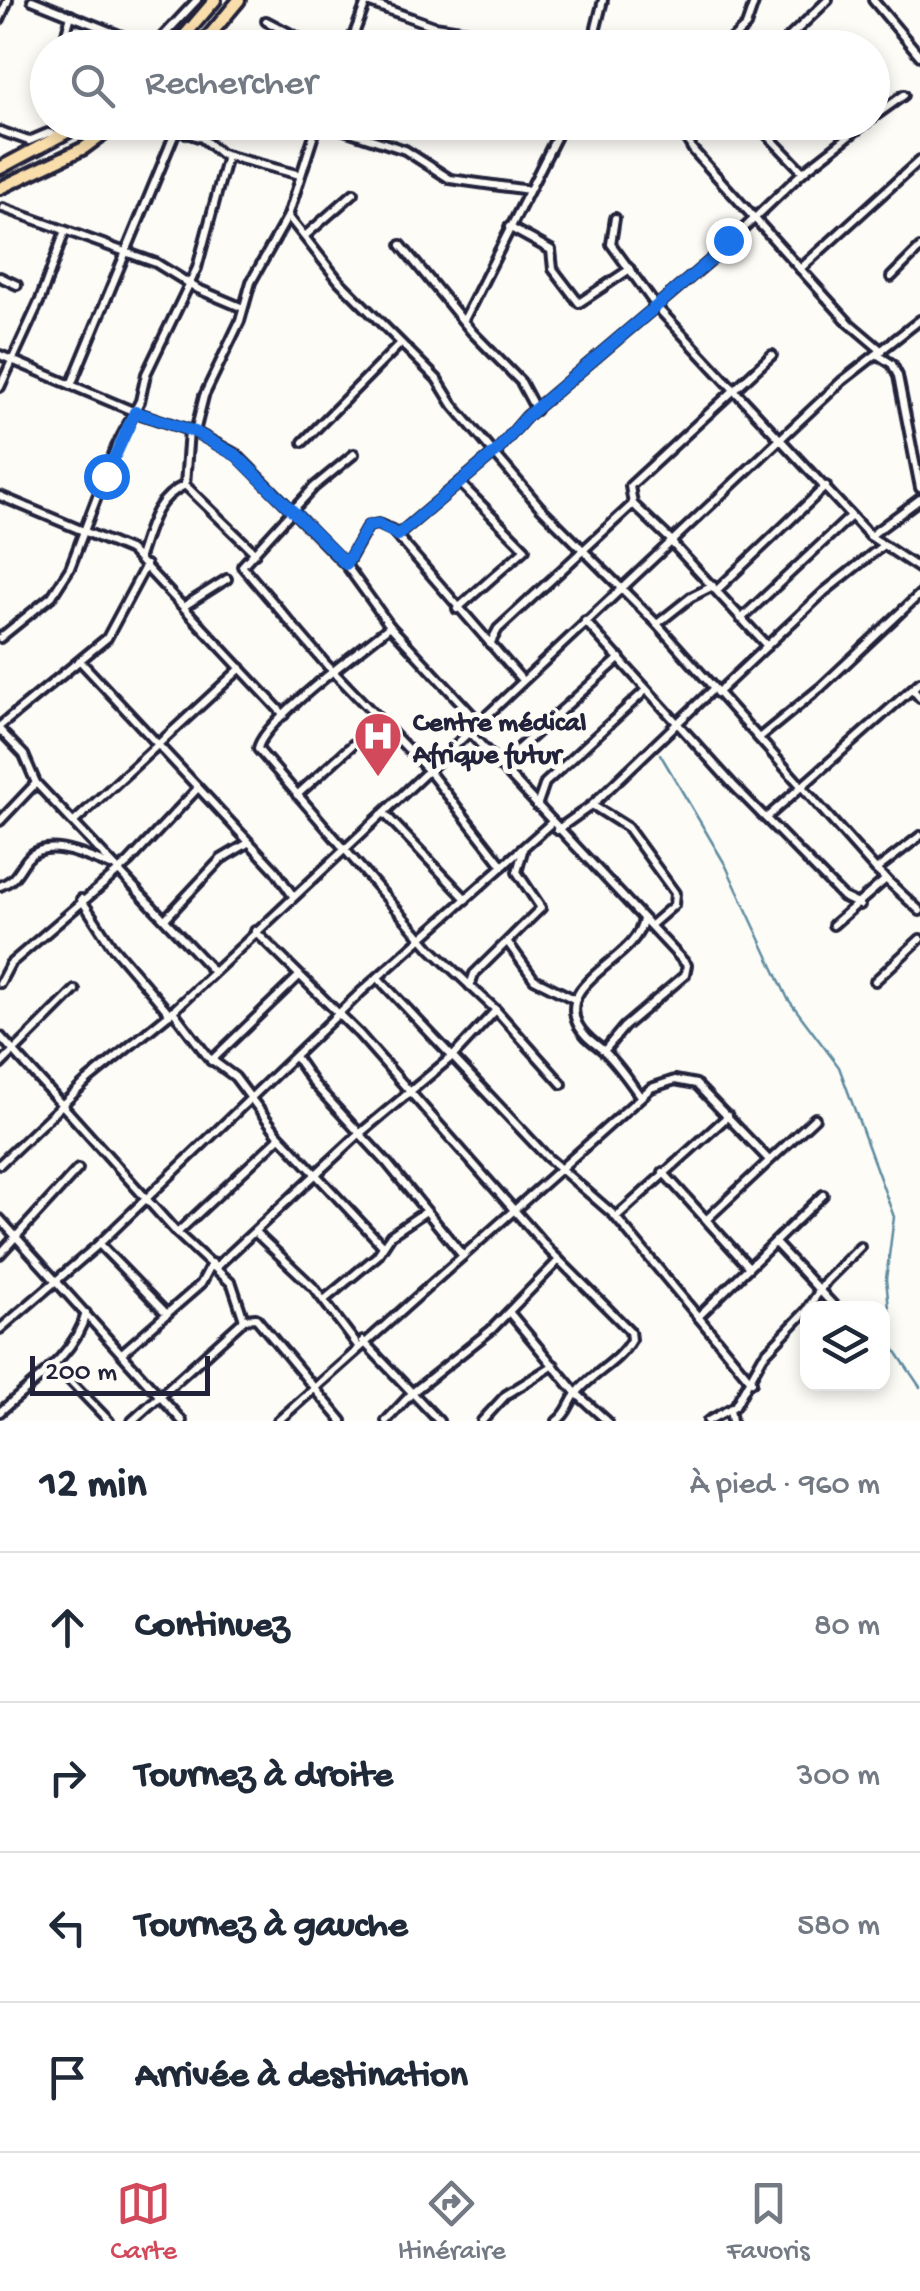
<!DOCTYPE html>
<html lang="fr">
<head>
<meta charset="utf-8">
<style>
	:root { --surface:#fff; --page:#f6f6f7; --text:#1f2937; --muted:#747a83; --line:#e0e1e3; --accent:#d1495b }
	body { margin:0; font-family:"Gochi Hand",sans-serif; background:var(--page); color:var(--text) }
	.controls { position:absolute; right:30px; bottom:30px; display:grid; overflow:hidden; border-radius:20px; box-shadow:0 5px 15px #0003 }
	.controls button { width:90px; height:90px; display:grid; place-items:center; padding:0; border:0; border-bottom:2px solid var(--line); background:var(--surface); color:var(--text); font:50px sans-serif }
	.scale { position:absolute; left:30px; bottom:25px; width:180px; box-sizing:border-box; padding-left:10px; border:5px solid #22223b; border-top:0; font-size:28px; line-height:35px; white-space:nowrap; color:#22223b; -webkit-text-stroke:8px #fdfcf7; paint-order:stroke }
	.stop { position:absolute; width:30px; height:30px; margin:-22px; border:8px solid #1a73e8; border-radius:50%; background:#fff }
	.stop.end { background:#1a73e8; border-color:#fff; box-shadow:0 2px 10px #0008 }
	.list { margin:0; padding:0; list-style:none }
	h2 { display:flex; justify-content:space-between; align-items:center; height:130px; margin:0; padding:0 40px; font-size:42px }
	h2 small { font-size:32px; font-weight:400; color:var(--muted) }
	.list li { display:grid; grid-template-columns:65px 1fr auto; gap:30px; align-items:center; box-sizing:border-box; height:150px; padding:0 40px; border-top:2px solid var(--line) }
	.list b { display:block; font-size:38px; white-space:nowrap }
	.list em { font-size:32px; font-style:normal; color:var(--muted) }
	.icon { flex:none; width:55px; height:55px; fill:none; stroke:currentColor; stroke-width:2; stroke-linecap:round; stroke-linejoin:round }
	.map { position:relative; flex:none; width:920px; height:1421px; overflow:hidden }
	.search { position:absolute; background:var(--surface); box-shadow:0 5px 15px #0003; left:30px; right:30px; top:30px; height:110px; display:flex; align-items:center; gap:25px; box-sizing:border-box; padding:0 35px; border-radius:55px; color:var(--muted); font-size:38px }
	.sheet { height:730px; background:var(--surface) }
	nav { display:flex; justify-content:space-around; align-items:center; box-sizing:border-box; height:140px; border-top:2px solid var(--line); background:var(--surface); font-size:28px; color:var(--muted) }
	nav a { display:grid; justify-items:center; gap:5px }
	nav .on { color:var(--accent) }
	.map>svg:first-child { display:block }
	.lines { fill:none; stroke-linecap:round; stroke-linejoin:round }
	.stream { stroke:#5e8ca0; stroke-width:2.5 }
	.minor-casing { stroke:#22223b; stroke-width:14 }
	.highway-casing { stroke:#22223b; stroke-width:18 }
	.minor { stroke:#fdfcf7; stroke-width:6 }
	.highway { stroke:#f9deab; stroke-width:10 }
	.route { stroke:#1a73e8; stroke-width:12 }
	.labels { text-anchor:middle; stroke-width:10; stroke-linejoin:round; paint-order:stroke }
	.poi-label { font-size:28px; font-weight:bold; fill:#22223b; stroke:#fdfcf7; text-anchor:start }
</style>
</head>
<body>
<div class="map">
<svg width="920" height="1421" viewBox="0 0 920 1421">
	<rect width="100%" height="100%" fill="#fdfcf7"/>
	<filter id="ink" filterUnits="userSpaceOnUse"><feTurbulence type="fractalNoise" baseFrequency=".01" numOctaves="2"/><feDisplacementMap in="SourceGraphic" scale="20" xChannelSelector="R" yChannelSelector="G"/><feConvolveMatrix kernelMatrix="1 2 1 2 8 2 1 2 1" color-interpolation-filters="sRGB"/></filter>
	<g filter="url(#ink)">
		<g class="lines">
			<path class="stream" d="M660 754 725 864 788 999 839 1067 894 1217 886 1279 893 1347 920 1387"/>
			<g class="minor-casing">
				<g id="minor">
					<path d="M32 0 152 48"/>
					<path d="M873 0 920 56"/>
					<path d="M367 2 434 26 467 31 498 48"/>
					<path d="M0 19 8 0"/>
					<path d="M266 21 318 48"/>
					<path d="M682 37 685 48"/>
					<path d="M62 48 71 15"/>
					<path d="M152 48 197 0"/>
					<path d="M343 48 354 34 367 0"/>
					<path d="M591 48 603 0"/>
					<path d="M723 48 746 26 755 0"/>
					<path d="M778 48 828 0"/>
					<path d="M872 118 904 95"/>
					<path d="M152 122 202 138 221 154 300 175"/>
					<path d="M320 122 405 150 450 179 529 190"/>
					<path d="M690 122 686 138 693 150 849 323 882 351"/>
					<path d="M755 122 803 172"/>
					<path d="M0 131 29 141 48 133 58 135"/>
					<path d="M3 208 156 263 198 289 243 308"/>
					<path d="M288 216 339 281 437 379 453 405 540 507 657 624 876 870 920 911"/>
					<path d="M615 218 611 244 656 306 870 536 920 569"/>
					<path d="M509 227 551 250 553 269 579 303 630 269"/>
					<path d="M306 235 354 193"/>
					<path d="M401 245 472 332 521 382 536 410"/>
					<path d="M800 269 920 160"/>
					<path d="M0 277 17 285"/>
					<path d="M891 277 920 248"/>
					<path d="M465 318 564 122"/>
					<path d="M0 355 135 412 195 432 237 455 346 565 390 626 478 721"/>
					<path d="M878 355 892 364 898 376 920 488"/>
					<path d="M71 385 175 133"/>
					<path d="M0 387 40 300 65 231"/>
					<path d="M189 430 185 485 255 553"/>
					<path d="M195 432 204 396 240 321 251 282 288 216 318 122"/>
					<path d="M303 442 400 344"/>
					<path d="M354 454 314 487 242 566 324 662 428 770 503 866"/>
					<path d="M0 496 131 551 284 715"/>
					<path d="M398 535 497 451 527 416 712 259 803 172 867 122"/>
					<path d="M870 536 920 499"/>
					<path d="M673 542 633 504 630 486 772 355"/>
					<path d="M672 543 767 646"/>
					<path d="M139 557C149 528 154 499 185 485"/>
					<path d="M346 565 368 526 378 524 392 530 522 680"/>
					<path d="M717 590 826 486"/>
					<path d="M186 605 227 579"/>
					<path d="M457 609 525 549 460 483"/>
					<path d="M741 619 851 516"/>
					<path d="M585 621 733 785 843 897 860 905"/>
					<path d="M657 624 691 597 713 586"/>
					<path d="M0 638 52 596 70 568 116 447 140 401 146 374 197 268 227 156"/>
					<path d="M490 644 498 629 633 504"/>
					<path d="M80 661 275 870 293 896"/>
					<path d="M912 689 920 698"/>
					<path d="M717 693 824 592 882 546"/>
					<path d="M0 726 107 638 146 565"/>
					<path d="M0 730 24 755 36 783 213 971"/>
					<path d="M468 731 687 965 685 975 624 1027 604 1051"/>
					<path d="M759 738 820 688 920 594"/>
					<path d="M499 766 620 658"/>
					<path d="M297 795 380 720"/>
					<path d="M592 805 627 827 675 893 674 905 651 925"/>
					<path d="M537 806 545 783 646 690"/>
					<path d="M384 813 466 899"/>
					<path d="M766 818 920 682"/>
					<path d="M0 821 36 783"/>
					<path d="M74 822 241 668"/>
					<path d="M557 830 592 805 713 689"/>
					<path d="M876 870 920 836"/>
					<path d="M0 886C17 879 17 872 27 859 47 836 88 857 111 866"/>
					<path d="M81 899 111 945 170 1014"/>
					<path d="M165 919 221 859 248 843"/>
					<path d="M833 925 886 879"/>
					<path d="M255 931 360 1035 551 1252 630 1331 631 1340C618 1363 591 1374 576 1394 568 1404 569 1412 557 1421"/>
					<path d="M509 944 534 979 574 999"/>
					<path d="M378 978 547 1157 614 1215 752 1382"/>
					<path d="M875 981 920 939"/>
					<path d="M0 983 10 964 129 862 198 788"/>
					<path d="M470 986 474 974 541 908 517 872 523 851"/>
					<path d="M496 1010 562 1084"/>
					<path d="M173 1011 208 1057 235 1077 277 1133 383 1246"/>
					<path d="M0 1036 177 1233 232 1284 244 1320 132 1421"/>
					<path d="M296 1058 314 1084 388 1164 463 1256"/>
					<path d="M211 1061 299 976"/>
					<path d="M0 1065 75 990"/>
					<path d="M640 1096C629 1081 618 1064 605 1052 595 1043 585 1038 578 1025 555 979 638 960 643 919"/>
					<path d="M0 1164 88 1080 173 1011 842 381 920 320"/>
					<path d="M663 1172 747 1265"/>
					<path d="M616 1217 728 1116"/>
					<path d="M0 1219 182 1421"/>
					<path d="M707 1219 815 1118"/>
					<path d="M177 1233 280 1137"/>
					<path d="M256 1233 314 1288 358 1346"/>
					<path d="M99 1244 167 1314"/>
					<path d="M776 1244 836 1308"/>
					<path d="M0 1254 78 1169"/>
					<path d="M216 1267 358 1135 454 1055 496 1010 431 949 258 749C261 722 365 647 390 626"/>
					<path d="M324 1300 377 1256 391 1235 426 1211"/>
					<path d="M808 1308 826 1281 860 1247"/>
					<path d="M509 1312 576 1393 607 1421"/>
					<path d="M698 1317 823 1195"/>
					<path d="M245 1319 256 1318 342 1421"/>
					<path d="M0 1329 99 1244 361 992 551 823"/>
					<path d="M363 1341 439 1421"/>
					<path d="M122 1353 201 1284 212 1263"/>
					<path d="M54 1364 109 1421"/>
					<path d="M730 1409 732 1421"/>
					<path d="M0 1412C32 1383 75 1356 86 1313"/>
					<path d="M278 1421 651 1088 675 1080 696 1084 769 1160"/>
					<path d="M386 1421 413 1392 491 1330 559 1260"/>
					<path d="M482 1421 506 1395 554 1365"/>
					<path d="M708 1421 735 1406 763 1356 808 1309"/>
				</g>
			</g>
			<g class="highway-casing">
				<g id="highway">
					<path d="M174 48 215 0"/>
					<path d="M199 48 239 0"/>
					<path d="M0 168 86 122"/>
					<path d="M0 188 84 148 119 122"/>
				</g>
			</g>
			<use href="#minor" class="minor"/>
			<use href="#highway" class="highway"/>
		</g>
	</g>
	<g class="lines" filter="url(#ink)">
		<path class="route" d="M106 476 135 412 195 432 237 456 346 564 368 526 378 524 398 535 496 452 527 416 712 259 728 240"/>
	</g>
	<defs>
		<g id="hospital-pin" transform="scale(2.5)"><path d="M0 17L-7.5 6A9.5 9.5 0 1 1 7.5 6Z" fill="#d1495b" stroke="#fdfcf7"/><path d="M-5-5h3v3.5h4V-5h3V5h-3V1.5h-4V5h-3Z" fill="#fff"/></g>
	</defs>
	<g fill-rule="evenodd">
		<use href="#hospital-pin" x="378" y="736"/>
	</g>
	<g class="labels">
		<g class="poi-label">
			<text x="413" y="730">Centre médical<tspan x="413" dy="32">Afrique futur</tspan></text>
		</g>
	</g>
</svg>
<div class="controls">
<button><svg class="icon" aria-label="layers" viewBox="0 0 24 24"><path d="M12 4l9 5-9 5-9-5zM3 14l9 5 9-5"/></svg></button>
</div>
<div class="scale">200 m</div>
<div class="stop" style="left:106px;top:476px"></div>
<div class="stop end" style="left:728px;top:240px"></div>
<div class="search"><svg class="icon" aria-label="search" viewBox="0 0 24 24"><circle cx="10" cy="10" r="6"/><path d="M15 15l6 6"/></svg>Rechercher</div>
</div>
<section class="sheet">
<h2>12 min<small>À pied · 960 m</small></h2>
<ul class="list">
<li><svg class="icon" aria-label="ahead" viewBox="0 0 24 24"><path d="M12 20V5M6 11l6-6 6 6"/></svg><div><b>Continuez</b></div><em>80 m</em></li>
<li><svg class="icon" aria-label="right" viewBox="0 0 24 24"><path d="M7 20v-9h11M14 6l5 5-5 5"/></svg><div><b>Tournez à droite</b></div><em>300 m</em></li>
<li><svg class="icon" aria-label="left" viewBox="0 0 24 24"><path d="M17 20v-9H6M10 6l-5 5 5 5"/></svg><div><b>Tournez à gauche</b></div><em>580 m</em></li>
<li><svg class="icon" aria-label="arrive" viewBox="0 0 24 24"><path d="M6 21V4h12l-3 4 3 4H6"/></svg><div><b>Arrivée à destination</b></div></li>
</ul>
</section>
<nav>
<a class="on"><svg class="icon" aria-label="map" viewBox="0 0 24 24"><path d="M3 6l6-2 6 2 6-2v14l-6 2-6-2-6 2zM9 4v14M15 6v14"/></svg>Carte</a>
<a><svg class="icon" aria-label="directions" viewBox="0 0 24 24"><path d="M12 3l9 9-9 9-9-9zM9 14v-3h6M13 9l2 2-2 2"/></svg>Itinéraire</a>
<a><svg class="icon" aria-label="saved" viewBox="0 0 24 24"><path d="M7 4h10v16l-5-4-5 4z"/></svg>Favoris</a>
</nav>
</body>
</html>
